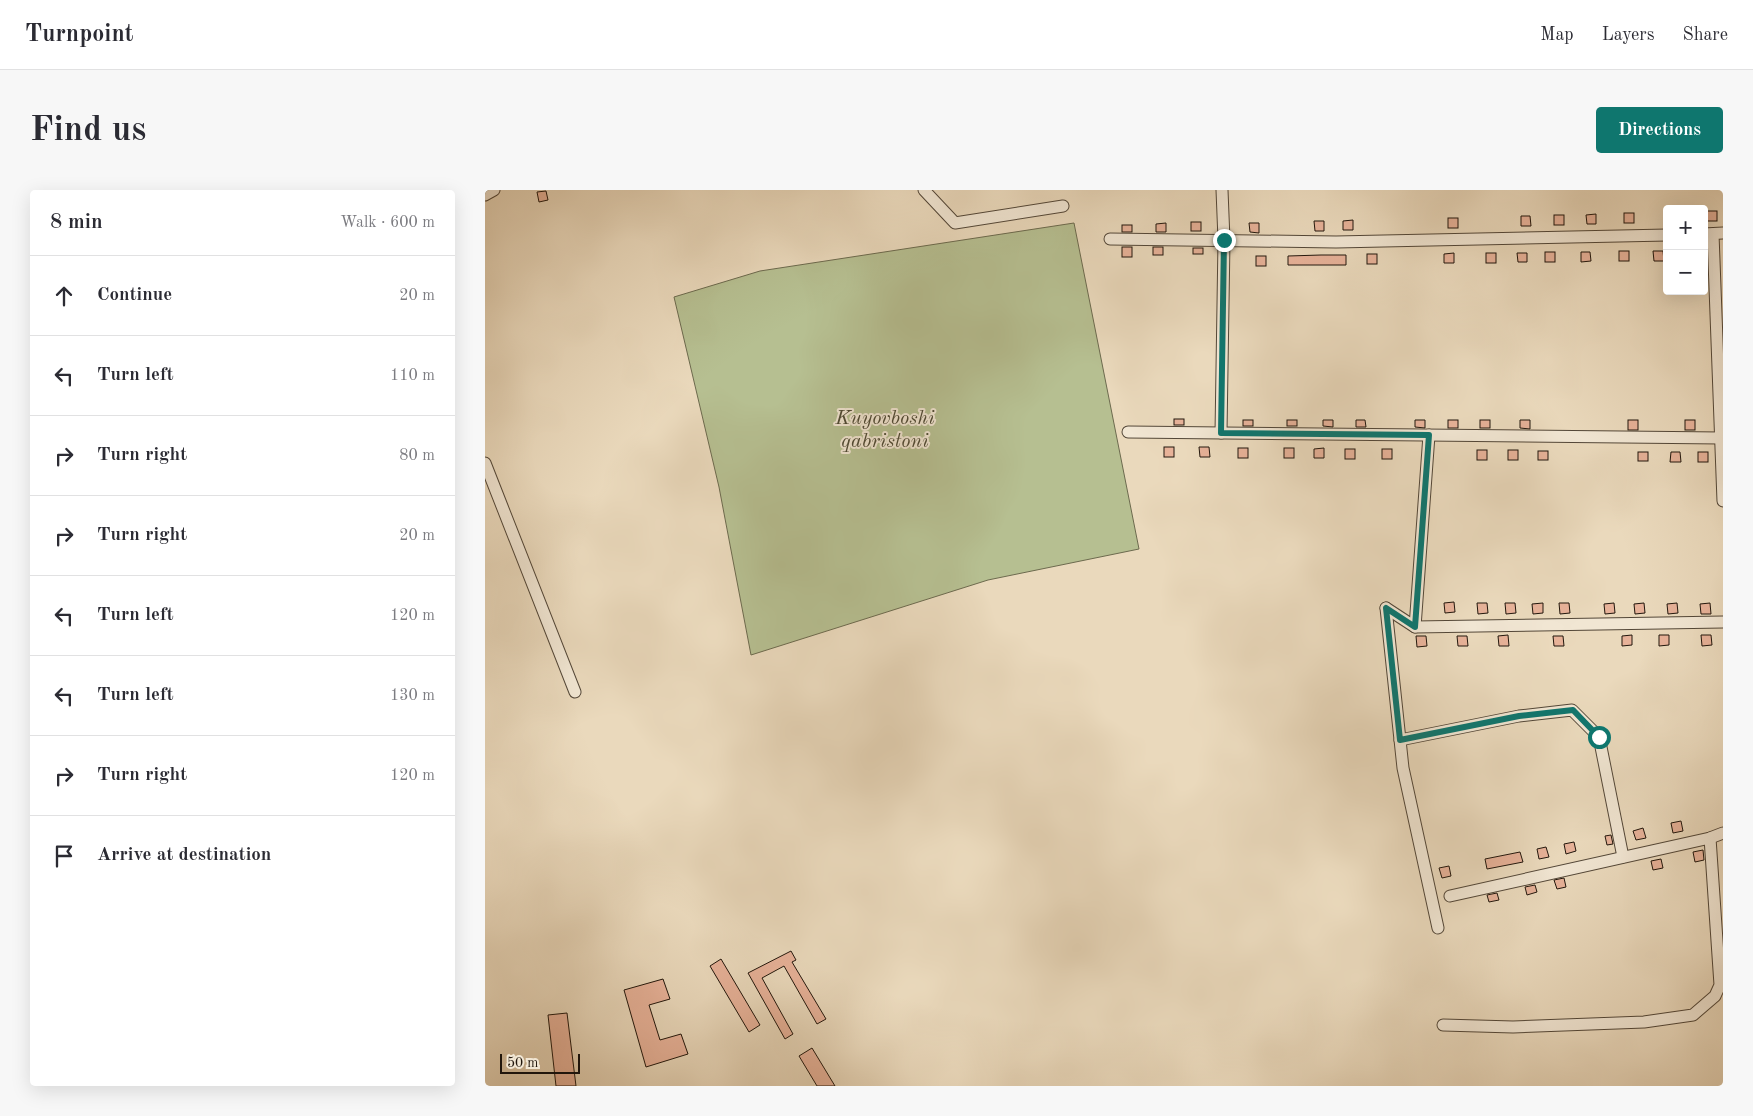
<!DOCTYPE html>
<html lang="en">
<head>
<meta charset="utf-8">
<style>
	:root { --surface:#fff; --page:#f7f7f7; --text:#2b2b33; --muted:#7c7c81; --line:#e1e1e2; --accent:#0f766e }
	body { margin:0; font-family:"Old Standard TT",serif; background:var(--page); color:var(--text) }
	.controls { position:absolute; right:15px; top:15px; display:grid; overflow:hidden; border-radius:5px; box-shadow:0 5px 20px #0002 }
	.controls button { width:45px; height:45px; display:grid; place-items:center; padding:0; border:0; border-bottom:1px solid var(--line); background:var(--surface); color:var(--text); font:25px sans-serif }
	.scale { position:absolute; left:15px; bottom:12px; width:80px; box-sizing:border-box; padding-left:5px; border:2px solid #21160c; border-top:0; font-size:14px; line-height:18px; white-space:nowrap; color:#21160c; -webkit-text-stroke:4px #f1e6d3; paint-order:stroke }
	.stop { position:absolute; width:15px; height:15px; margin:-11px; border:4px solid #0f766e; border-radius:50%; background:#fff }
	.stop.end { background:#0f766e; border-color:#fff; box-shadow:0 1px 5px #0008 }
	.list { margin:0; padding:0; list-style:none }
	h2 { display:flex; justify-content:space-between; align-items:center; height:65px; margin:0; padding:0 20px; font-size:21px }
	h2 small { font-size:16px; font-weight:400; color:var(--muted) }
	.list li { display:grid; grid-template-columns:32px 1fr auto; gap:15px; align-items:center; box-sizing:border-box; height:80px; padding:0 20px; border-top:1px solid var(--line) }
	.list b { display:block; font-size:19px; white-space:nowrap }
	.list em { font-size:16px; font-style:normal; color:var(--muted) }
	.icon { flex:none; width:28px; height:28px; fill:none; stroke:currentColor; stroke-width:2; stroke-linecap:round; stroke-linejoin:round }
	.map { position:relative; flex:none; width:1238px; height:896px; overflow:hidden; border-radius:5px }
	header { display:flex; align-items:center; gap:30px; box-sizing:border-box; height:70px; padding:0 25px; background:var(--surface); border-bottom:1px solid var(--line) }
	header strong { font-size:24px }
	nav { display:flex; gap:28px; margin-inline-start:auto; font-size:18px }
	.intro { display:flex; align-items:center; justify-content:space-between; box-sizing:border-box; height:120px; padding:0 30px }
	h1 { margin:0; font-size:35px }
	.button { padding:12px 22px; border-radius:5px; background:var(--accent); color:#fff; font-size:18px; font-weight:700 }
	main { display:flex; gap:30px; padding:0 30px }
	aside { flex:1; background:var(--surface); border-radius:5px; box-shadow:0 5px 20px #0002 }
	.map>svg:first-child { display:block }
	.green { fill:#b6bf91; stroke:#6c6a4e }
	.building { fill:#e7b299; stroke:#21160c }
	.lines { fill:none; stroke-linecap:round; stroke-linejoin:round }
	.minor-casing { stroke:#534738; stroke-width:13 }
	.minor { stroke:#f1e6d3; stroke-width:11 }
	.route { stroke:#0f766e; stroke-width:6 }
	.labels { text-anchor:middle; stroke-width:4; stroke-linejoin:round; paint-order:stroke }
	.park-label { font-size:20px; font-style:italic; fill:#4e4934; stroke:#f1e6d3 }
</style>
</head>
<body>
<header>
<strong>Turnpoint</strong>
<nav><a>Map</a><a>Layers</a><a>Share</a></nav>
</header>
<div class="intro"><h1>Find us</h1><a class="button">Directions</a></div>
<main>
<aside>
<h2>8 min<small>Walk · 600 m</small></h2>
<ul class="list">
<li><svg class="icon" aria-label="ahead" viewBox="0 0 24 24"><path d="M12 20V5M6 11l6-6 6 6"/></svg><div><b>Continue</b></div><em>20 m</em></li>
<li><svg class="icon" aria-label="left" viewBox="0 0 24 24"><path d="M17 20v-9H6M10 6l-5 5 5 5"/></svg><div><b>Turn left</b></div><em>110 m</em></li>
<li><svg class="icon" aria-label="right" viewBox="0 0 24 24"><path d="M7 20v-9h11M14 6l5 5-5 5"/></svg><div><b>Turn right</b></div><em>80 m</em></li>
<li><svg class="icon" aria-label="right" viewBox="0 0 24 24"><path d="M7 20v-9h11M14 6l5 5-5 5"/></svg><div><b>Turn right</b></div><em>20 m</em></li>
<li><svg class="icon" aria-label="left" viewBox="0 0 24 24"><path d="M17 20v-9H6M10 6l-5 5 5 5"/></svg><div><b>Turn left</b></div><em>120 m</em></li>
<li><svg class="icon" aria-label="left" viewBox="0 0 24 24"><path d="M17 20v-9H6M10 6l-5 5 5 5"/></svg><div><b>Turn left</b></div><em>130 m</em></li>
<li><svg class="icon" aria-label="right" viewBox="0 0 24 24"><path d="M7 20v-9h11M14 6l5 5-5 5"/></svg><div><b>Turn right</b></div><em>120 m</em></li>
<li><svg class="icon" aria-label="arrive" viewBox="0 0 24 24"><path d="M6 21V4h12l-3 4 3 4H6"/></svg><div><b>Arrive at destination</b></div></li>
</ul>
</aside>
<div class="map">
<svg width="1238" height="896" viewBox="0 0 1238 896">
	<rect width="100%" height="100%" fill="#ead9bc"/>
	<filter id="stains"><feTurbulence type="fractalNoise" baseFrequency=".004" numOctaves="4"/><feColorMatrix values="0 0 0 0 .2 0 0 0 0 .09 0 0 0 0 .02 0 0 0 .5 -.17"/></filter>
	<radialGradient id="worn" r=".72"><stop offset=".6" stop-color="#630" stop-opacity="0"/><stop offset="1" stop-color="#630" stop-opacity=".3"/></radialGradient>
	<path class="green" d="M589 33 654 359 503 390 266 465 234 297 189 107 275 81Z"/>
	<g class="building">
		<path d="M61 1 63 10 54 12 52 2Z"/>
		<rect x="1222" y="21" width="10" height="10"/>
		<rect x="1139" y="23" width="10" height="10"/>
		<path d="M1111 24V34H1102L1101 25Z"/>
		<rect x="1069" y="25" width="10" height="10"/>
		<path d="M1036 26H1045L1046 36H1036Z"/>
		<rect x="963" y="28" width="10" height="10"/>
		<path d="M868 30V40H858V31Z"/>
		<path d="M829 31H839V41H830Z"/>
		<rect x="706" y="32" width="10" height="9"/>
		<path d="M681 33V42H671V34Z"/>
		<path d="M764 33H774V43L765 42Z"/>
		<rect x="637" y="35" width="10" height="7"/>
		<rect x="637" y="57" width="10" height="10"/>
		<rect x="668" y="57" width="10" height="8"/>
		<rect x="708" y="58" width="10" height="6"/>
		<rect x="1134" y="61" width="10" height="10"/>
		<path d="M1168 61H1178L1179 71H1169Z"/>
		<rect x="1060" y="62" width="10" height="10"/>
		<path d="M1096 62H1105L1106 71 1096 72Z"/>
		<path d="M969 63V73H959V64Z"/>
		<rect x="1001" y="63" width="10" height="10"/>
		<path d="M1032 63H1042V72H1033Z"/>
		<rect x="882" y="64" width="10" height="10"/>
		<path d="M836 65H861V75H803V66Z"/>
		<rect x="771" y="66" width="10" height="10"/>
		<rect x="689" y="229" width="10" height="6"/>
		<rect x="758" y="230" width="10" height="6"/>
		<rect x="802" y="230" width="10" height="6"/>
		<path d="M838 230H848V237L838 236Z"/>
		<path d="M871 230H880L881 237H871Z"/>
		<path d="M930 230H940V238L930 237Z"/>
		<rect x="963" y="230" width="10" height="8"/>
		<rect x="995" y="230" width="10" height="8"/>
		<path d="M1035 230H1045V239L1035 238Z"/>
		<rect x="1143" y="230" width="10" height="10"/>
		<rect x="1200" y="230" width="10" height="10"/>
		<rect x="679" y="257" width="10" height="10"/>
		<path d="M714 257H724L725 267H715Z"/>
		<rect x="753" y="258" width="10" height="10"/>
		<rect x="799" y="258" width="10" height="10"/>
		<path d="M839 258V268H829V259Z"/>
		<rect x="860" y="259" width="10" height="10"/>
		<rect x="897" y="259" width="10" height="10"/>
		<rect x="992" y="260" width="10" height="10"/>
		<rect x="1023" y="260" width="10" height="10"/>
		<rect x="1053" y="261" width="10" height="9"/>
		<rect x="1153" y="262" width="10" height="9"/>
		<path d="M1186 262H1195L1196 272H1185Z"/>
		<rect x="1213" y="262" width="10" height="10"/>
		<path d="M969 412 970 422 960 423 959 413Z"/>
		<path d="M992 413H1002L1003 423 993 424Z"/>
		<path d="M1020 413H1030L1031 423 1021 424Z"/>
		<path d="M1058 413V423L1048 424 1047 414Z"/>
		<path d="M1074 413H1084L1085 423 1075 424Z"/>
		<path d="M1129 413 1130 423 1120 424 1119 414Z"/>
		<path d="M1159 413 1160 423 1150 424 1149 414Z"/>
		<path d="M1192 413 1193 423 1183 424 1182 414Z"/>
		<path d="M1225 413 1226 424H1216L1215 414Z"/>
		<path d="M1023 445 1024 456H1014L1013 446Z"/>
		<path d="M1147 445V455L1137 456V446Z"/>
		<path d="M1174 445H1184V455L1174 456Z"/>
		<path d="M1216 445H1226L1227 455 1217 456Z"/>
		<path d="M931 446H941L942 456 932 457Z"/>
		<path d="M972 446H982L983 456H973Z"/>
		<path d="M1068 446H1078L1079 456H1069Z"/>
		<path d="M1196 631 1198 641 1188 643 1186 633Z"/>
		<path d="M1158 638 1161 648 1151 650 1148 641Z"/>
		<path d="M1126 645 1128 654 1122 655 1120 646Z"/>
		<path d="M1089 652 1091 661 1081 664 1079 654Z"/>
		<path d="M1061 657 1064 667 1054 669 1052 659Z"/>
		<path d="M1218 660 1219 670 1210 672 1208 662Z"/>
		<path d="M1035 662 1038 672 1002 679 1000 669Z"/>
		<path d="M1176 669 1178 678 1168 680 1166 671Z"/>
		<path d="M964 676 966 686 957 688 954 678Z"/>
		<path d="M1079 688 1081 697 1072 699 1069 690Z"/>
		<path d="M1050 695 1052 702 1042 705 1040 697Z"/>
		<path d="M1012 703 1014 710 1004 712 1002 705Z"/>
		<path d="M306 761 311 770 307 772 341 829 332 834 299 776 277 788 308 844 300 849 263 783Z"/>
		<path d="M236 769 275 835 264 842 225 776Z"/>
		<path d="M178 789 185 809 164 815 175 850 196 844 203 864 161 877 139 800Z"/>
		<path d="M82 823 91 896H71L63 825Z"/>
		<path d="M327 858 350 896H332L314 866Z"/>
	</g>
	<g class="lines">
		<g class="minor-casing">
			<g id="minor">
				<path d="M439 0 470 33 578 16"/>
				<path d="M0 5 9 0"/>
				<path d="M1219 44 1238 43"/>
				<path d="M1228 44 1238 311"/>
				<path d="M625 49 851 52 1182 45"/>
				<path d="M643 242 1236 248"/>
				<path d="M736 243 739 50 737 0"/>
				<path d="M0 273 90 502"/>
				<path d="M901 418 930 437 1238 432"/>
				<path d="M901 418 918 578 953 738"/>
				<path d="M930 437 944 245"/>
				<path d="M915 550 1034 526 1087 520 1114 547 1138 667"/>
				<path d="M965 706 1225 648 1238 643"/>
				<path d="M958 835 1028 837 1159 832 1208 825 1230 806 1235 795 1225 648"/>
			</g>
		</g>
		<use href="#minor" class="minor"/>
	</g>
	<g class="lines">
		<path class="route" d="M739 50 736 243 944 245 930 437 901 418 915 550 1034 526 1088 520 1114 547"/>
	</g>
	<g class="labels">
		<g class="park-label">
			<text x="400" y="234">Kuyovboshi<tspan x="400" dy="23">qabristoni</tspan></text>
		</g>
	</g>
	<rect width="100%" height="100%" filter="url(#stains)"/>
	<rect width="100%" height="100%" fill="url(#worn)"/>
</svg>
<div class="controls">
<button>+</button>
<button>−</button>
</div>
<div class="scale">50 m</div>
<div class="stop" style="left:1114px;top:547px"></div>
<div class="stop end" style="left:739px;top:50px"></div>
</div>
</main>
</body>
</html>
